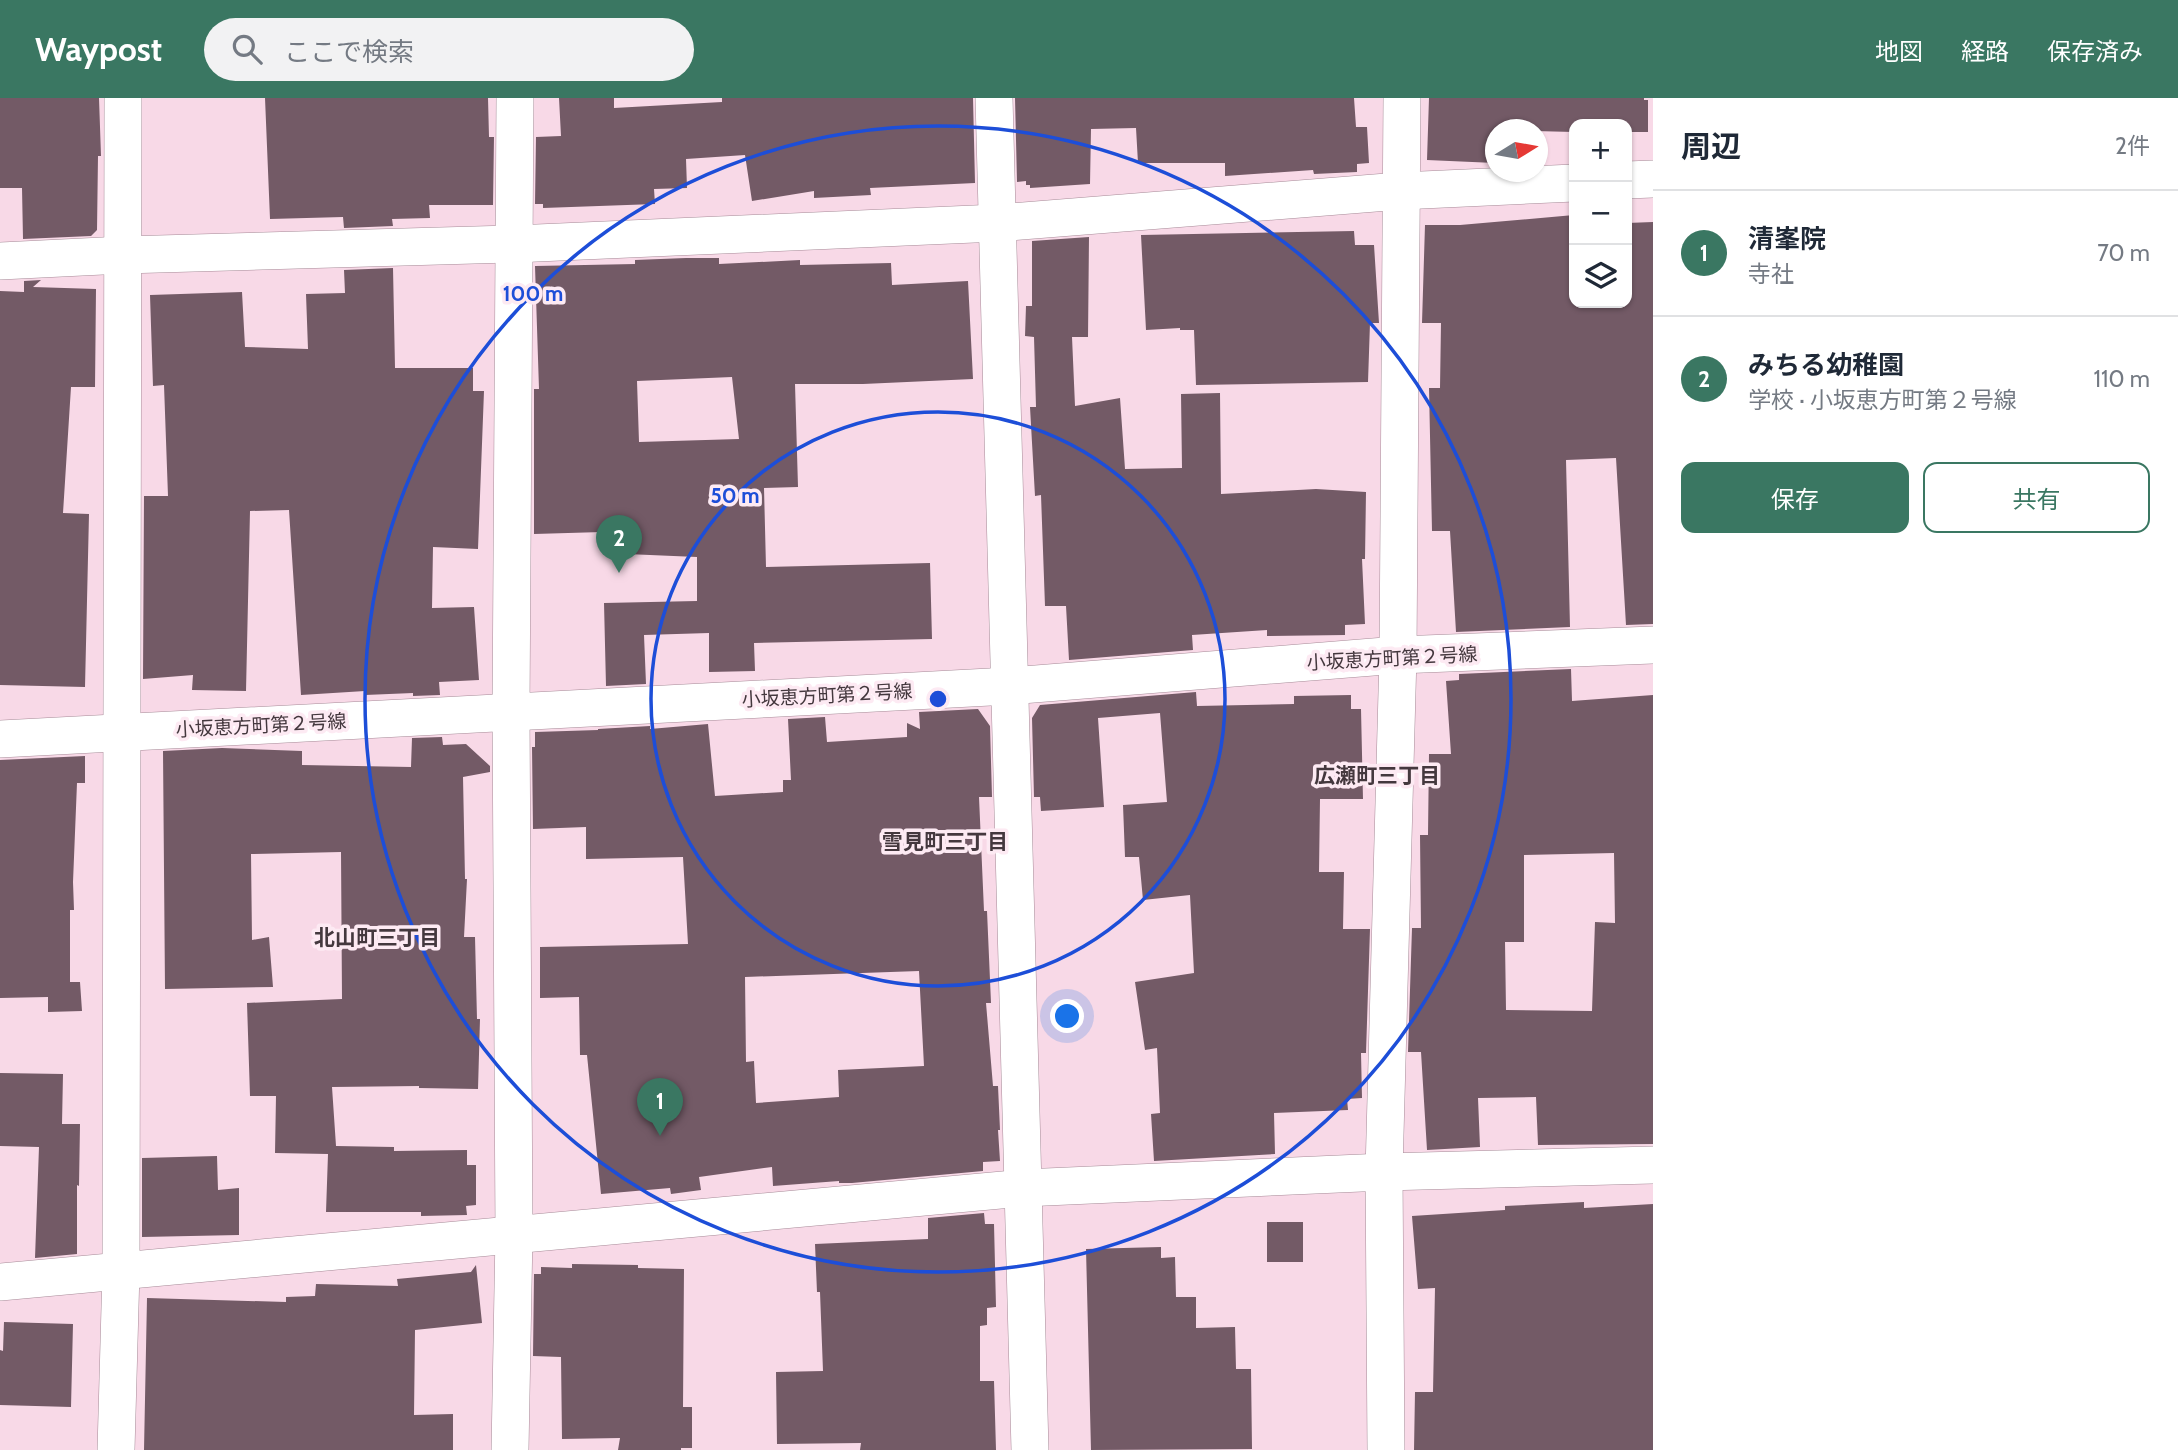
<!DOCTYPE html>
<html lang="ja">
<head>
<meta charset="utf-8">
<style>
	:root { --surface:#fff; --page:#f2f2f3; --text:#1f2937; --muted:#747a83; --line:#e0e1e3; --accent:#3a7762 }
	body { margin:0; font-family:Cabin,"Noto Sans JP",sans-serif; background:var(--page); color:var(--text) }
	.controls { position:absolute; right:21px; top:21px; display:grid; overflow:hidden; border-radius:14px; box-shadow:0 2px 5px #0004 }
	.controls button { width:63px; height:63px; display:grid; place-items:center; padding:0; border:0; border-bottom:2px solid var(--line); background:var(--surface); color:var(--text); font:35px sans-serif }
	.compass { position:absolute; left:1485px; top:21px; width:63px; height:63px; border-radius:50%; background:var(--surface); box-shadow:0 2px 5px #0004; rotate:79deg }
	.you { position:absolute; left:1068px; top:919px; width:24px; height:24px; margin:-18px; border:5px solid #fff; border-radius:50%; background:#1a73e8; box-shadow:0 0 0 10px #1a73e833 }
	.badge { display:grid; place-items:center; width:46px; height:46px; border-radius:50%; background:var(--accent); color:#fff; font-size:23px; font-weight:700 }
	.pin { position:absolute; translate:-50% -58px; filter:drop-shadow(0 2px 4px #0008) }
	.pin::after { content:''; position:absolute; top:37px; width:24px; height:21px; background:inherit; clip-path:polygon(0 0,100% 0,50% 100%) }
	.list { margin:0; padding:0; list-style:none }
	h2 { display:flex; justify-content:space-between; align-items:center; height:91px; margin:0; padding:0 28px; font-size:30px }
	h2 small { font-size:23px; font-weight:400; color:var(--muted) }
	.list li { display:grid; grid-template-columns:46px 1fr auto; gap:21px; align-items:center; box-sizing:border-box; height:126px; padding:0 28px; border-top:2px solid var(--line) }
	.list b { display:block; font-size:26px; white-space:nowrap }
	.list p { margin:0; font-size:23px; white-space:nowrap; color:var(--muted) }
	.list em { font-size:23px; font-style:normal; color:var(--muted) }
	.actions { display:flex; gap:14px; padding:21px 28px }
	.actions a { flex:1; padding:16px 0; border:2px solid var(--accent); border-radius:14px; text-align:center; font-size:24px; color:var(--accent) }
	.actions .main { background:var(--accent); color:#fff }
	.icon { flex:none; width:38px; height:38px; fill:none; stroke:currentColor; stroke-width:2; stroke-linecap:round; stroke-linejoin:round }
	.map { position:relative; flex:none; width:1653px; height:1352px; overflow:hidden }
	header { display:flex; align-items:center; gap:42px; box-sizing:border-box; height:98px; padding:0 35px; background:var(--accent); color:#fff }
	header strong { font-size:33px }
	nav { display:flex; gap:38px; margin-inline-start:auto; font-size:24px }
	.search { width:490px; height:63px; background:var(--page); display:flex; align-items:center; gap:18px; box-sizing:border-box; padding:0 24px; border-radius:38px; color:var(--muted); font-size:26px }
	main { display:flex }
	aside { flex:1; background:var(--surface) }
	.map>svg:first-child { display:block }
	.building { fill:#735a66; fill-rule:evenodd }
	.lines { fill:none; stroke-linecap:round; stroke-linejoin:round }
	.minor-casing { stroke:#a78b98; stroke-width:38 }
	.minor { stroke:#fff; stroke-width:37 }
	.ring { fill:none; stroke:#1d4ed8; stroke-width:3.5 }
	.labels { text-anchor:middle; stroke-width:7; stroke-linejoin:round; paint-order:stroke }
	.street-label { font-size:19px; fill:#44383e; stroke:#fdeaf3 }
	.neighbourhood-label { font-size:21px; font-weight:bold; fill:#44383e; stroke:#fdeaf3 }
	.centre { fill:#1d4ed8; stroke:#fdeaf3; stroke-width:3.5 }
	.ring-label { font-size:21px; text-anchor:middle; font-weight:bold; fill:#1d4ed8; stroke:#fdeaf3; stroke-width:7; stroke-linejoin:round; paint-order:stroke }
</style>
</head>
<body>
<header>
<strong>Waypost</strong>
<div class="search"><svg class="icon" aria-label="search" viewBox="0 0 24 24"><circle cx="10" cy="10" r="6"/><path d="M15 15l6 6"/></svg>ここで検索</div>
<nav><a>地図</a><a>経路</a><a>保存済み</a></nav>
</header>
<main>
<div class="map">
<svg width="1653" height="1352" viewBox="0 0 1653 1352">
	<rect width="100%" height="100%" fill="#f8d9e7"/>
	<g class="building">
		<path d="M0 0H99L101 58H98L97 132 91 138 23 141 22 90H0Z"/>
		<path d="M265 0H488L489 39H494L493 107H429L430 120 392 121 393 128 344 130 343 119 270 121Z"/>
		<path d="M559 0H614V10L722 4V0H973L975 85 870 90 871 97 814 100V93L752 103 745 57 686 61 687 90 654 91 655 106 543 110V106H535L536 39 561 38Z"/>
		<path d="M1015 0H1354L1356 29H1367L1369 65 1357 66V74L1314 76 1313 72 1225 78V65H1138L1136 30 1091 31 1090 86 1030 90V87H1026V83L1017 84Z"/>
		<path d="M1429 0H1644V2H1648V34H1627V26H1574V34L1495 32V65L1427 62Z"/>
		<path d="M1574 117V205H1627V125L1653 124V526L1626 527 1616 360 1566 362 1570 529 1456 534 1450 433H1432L1429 290H1440L1441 225H1422L1425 127H1460Z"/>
		<path d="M1354 133 1355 147H1374L1379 225H1370L1368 284 1196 287 1194 232H1180V230L1146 232 1141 137Z"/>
		<path d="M1089 139 1088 239H1072L1075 308 1120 300 1125 371 1182 370 1181 296 1220 295 1221 396 1316 391 1366 394 1365 461H1362L1365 526 1345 527V537L1267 538V532L1192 537 1193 552 1069 562 1066 508H1045L1041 397 1035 398 1030 309H1036L1034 239 1025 238 1026 208H1032V143Z"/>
		<path d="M686 160H719V166L800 162V167L891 165 892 187 968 183 973 281 863 286H795L798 389 764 390 766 469 930 465 932 541 754 545 755 573 709 574V535L644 537 646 586 606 588 604 505 697 503V459L603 455 602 434 534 436V291H539L535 168 635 166V162ZM732 279 739 341 639 344 637 283Z"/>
		<path d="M393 170 395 270H473V293H484L478 451 433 449 432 510 474 509 479 582 439 584 440 597 413 598V595L365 597V593L301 597 289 412 250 413 246 593 192 592 193 577 143 581 144 398H168L164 287 153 288 150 197 242 194 245 249 308 251 306 196 345 195 344 172Z"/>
		<path d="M41 182 33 189 96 191 95 289H71L63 415 89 416 85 589 0 587V193L24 194V183Z"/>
		<path d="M1571 571 1572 603 1653 597V1046L1538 1047 1536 999 1478 1000 1480 1049 1427 1052 1421 954H1408L1412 830H1421L1420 737H1428L1429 656H1451L1446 583 1459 582V576ZM1614 755 1615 825 1595 824 1592 913 1506 912 1505 844H1524V757Z"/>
		<path d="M1196 594 1197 608 1294 606V598L1351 597V611H1361L1363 701H1320L1319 774H1344L1343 831H1370L1366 955H1361L1362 1000 1347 1001 1348 1012 1274 1015 1275 1056 1154 1063 1151 1016 1160 1015 1157 950 1145 952 1135 884 1194 875 1190 797 1143 802 1139 759H1125L1123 707 1167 704 1160 615 1098 620 1104 709 1041 713 1040 699H1034L1032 620 1040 607Z"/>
		<path d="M978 611 990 628 992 699H979L984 813H987L991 905H986L993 988H998L1000 1032H998L1000 1063 983 1064V1073L852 1085H839V1083L773 1088 772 1069 699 1079 701 1092 671 1096 670 1090 601 1096 587 957H580L579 899 540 900V849L688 846 683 759 586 761V729L533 731 532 649H535V634L598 632V631L650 628V631L708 626 715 698 783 694V682H791L788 621 825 619 827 644 907 639V625L920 631 919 614ZM919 873 924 968 838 972 839 999 756 1005 754 963 746 964 745 879Z"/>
		<path d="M442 639 443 647 466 646 490 668V674L463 679 465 781H467L464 839H475L477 921H480L478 991 419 990V988L332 989 336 1048 394 1049V1053L467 1052V1067H476V1107L466 1108 467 1117 421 1118V1114H326L328 1056 275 1055 276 998H250L247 905 342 901 341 754 251 756 252 842 269 839 273 889 165 891 163 653 222 650 302 653V667L411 669 412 640Z"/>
		<path d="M85 658V685H77L73 784 74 812H70V884H80L82 913 48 914V899L0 900V662Z"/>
		<path d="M0 975 63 976 62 1026H80L79 1088 77 1087V1156L35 1160 39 1049 0 1048Z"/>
		<path d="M217 1058 218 1092 239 1090V1137L142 1139V1060Z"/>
		<path d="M1584 1104V1110L1653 1106V1352H1414L1415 1294H1433L1435 1190 1418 1191 1412 1118 1505 1112V1108Z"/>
		<path d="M984 1115 985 1126H994L996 1209 987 1210V1227L980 1228V1283H994L996 1352H860L861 1345 777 1346 776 1274 823 1273 820 1194H817L815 1146 928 1141V1120Z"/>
		<rect x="1267" y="1124" width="36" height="40"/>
		<path d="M1161 1149V1160L1175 1159 1176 1199H1196V1230L1235 1229 1236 1271H1251L1252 1351 1091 1352 1086 1151Z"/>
		<path d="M572 1166 638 1167V1170L684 1171 683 1309H692V1350H681V1352H618L620 1340 562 1341 561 1259 533 1258 534 1176H541V1169L572 1170Z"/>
		<path d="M476 1167 482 1225 415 1232 414 1317 453 1316V1352H144L147 1200 286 1204V1199L315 1198 316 1186 398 1188 397 1181 471 1174Z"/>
		<path d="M4 1224 73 1226 71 1309 0 1307V1252L3 1253Z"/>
	</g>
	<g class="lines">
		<g class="minor-casing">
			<g id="minor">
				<path d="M994 0 1030 1352"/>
				<path d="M1627 82 1653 81"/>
				<path d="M0 163 123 157 514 146 997 125 1400 93 1574 85"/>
				<path d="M0 641 1009 588 1398 557 1653 547"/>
				<path d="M0 1184 1023 1090 1384 1074 1653 1067"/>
				<path d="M116 1352 121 1173 123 0"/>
				<path d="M510 1352 514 1136 511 614 515 0"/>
				<path d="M1386 1352 1384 1074 1398 557 1402 0"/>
			</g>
		</g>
		<use href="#minor" class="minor"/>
	</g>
	<g class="ring">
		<circle cx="938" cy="601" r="287"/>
		<circle cx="938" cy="601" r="573"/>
	</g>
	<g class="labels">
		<g class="street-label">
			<text transform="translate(1392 560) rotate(-3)" y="7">小坂恵方町第２号線</text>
			<text transform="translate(827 597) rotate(-3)" y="7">小坂恵方町第２号線</text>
			<text transform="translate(261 627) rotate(-3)" y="7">小坂恵方町第２号線</text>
		</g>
		<g class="neighbourhood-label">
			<text x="1377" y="685">広瀬町三丁目</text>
			<text x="945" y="751">雪見町三丁目</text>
			<text x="377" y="847">北山町三丁目</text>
		</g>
	</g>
	<circle cx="938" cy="601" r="10" class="centre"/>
	<g class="ring-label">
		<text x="533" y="203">100 m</text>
		<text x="735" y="405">50 m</text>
	</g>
</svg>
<div class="controls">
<button>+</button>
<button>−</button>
<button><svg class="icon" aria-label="layers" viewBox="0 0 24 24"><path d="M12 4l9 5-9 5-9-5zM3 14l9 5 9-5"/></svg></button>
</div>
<svg class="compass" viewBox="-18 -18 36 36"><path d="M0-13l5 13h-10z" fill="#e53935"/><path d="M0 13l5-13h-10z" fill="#747a83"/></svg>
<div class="you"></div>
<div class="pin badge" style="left:660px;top:1038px">1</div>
<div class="pin badge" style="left:619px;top:475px">2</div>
</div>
<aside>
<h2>周辺<small>2件</small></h2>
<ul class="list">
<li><span class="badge">1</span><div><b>清峯院</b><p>寺社</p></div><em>70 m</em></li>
<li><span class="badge">2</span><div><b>みちる幼稚園</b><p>学校 · 小坂恵方町第２号線</p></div><em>110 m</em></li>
</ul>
<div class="actions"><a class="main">保存</a><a>共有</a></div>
</aside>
</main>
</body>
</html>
